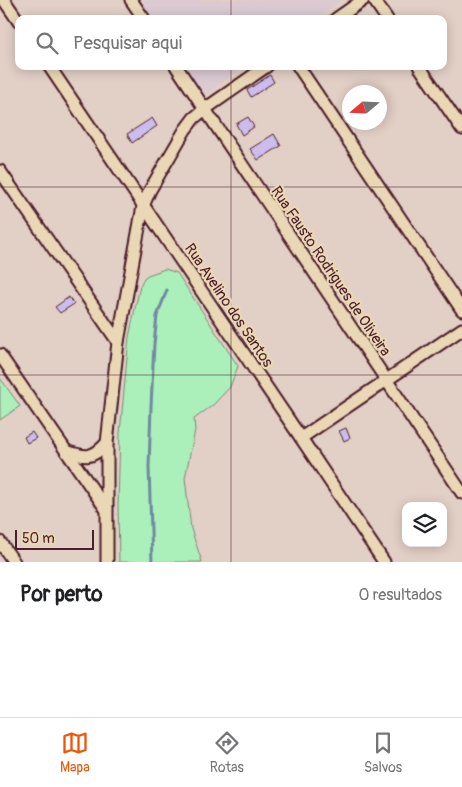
<!DOCTYPE html>
<html lang="pt">
<head>
<meta charset="utf-8">
<style>
	:root { --surface:#fff; --page:#f6f6f6; --text:#202124; --muted:#757577; --line:#e0e0e0; --accent:#ea580c }
	body { margin:0; font-family:Pangolin,sans-serif; background:var(--page); color:var(--text) }
	.controls { position:absolute; right:15px; bottom:15px; display:grid; overflow:hidden; border-radius:10px; box-shadow:0 2px 12px #0003 }
	.controls button { width:45px; height:45px; display:grid; place-items:center; padding:0; border:0; border-bottom:1px solid var(--line); background:var(--surface); color:var(--text); font:25px sans-serif }
	.compass { position:absolute; left:342px; top:85px; width:45px; height:45px; border-radius:50%; background:var(--surface); box-shadow:0 2px 12px #0003; rotate:251deg }
	.scale { position:absolute; left:15px; bottom:12px; width:79px; box-sizing:border-box; padding-left:5px; border:2px solid #4a1f2b; border-top:0; font-size:14px; line-height:18px; white-space:nowrap; color:#4a1f2b; -webkit-text-stroke:4px #ead7b5; paint-order:stroke }
	.list { margin:0; padding:0; list-style:none }
	h2 { display:flex; justify-content:space-between; align-items:center; height:65px; margin:0; padding:0 20px; font-size:21px }
	h2 small { font-size:16px; font-weight:400; color:var(--muted) }
	.icon { flex:none; width:28px; height:28px; fill:none; stroke:currentColor; stroke-width:2; stroke-linecap:round; stroke-linejoin:round }
	.map { position:relative; flex:none; width:462px; height:562px; overflow:hidden }
	.search { position:absolute; background:var(--surface); box-shadow:0 2px 12px #0003; left:15px; right:15px; top:15px; height:55px; display:flex; align-items:center; gap:12px; box-sizing:border-box; padding:0 18px; border-radius:10px; color:var(--muted); font-size:19px }
	.sheet { height:155px; background:var(--surface) }
	nav { display:flex; justify-content:space-around; align-items:center; box-sizing:border-box; height:70px; border-top:1px solid var(--line); background:var(--surface); font-size:14px; color:var(--muted) }
	nav a { display:grid; justify-items:center; gap:2px }
	nav .on { color:var(--accent) }
	.map>svg:first-child { display:block }
	.built { fill:#dcc9d2 }
	.green { fill:#abf0ba; stroke:#7a8872 }
	.lines { fill:none; stroke-linecap:round; stroke-linejoin:round }
	.stream { stroke:#71889f; stroke-width:3 }
	.building { fill:#cebced; stroke:#4a1f2b }
	.minor-casing { stroke:#4a1f2b; stroke-width:15 }
	.minor { stroke:#ead7b5; stroke-width:11 }
	.grid { fill:none; stroke:#4a1f2b; stroke-width:1; stroke-opacity:0.55 }
	.labels { text-anchor:middle; stroke-width:4.5; stroke-linejoin:round; paint-order:stroke }
	.street-label { font-size:15px; fill:#4a1f2b; stroke:#ead7b5 }
</style>
</head>
<body>
<div class="map">
<svg width="462" height="562" viewBox="0 0 462 562">
	<rect width="100%" height="100%" fill="#e2cfc6"/>
	<filter id="ink" filterUnits="userSpaceOnUse"><feTurbulence type="fractalNoise" baseFrequency=".02" numOctaves="2"/><feDisplacementMap in="SourceGraphic" scale="10" xChannelSelector="R" yChannelSelector="G"/><feConvolveMatrix kernelMatrix="1 2 1 2 8 2 1 2 1" color-interpolation-filters="sRGB"/></filter>
	<g filter="url(#ink)">
		<g class="built">
			<path d="M141 0H341L314 19H154Z"/>
			<path d="M185 66H245L208 92 201 90Z"/>
		</g>
		<g class="green">
			<path d="M165 269 177 273 238 366 230 387 213 405 194 419 195 430 185 478 191 529 202 562H119L118 506 120 433 129 337 140 286 144 278 148 275Z"/>
			<path d="M0 378 20 406 0 420Z"/>
		</g>
		<g class="lines">
			<path class="stream" d="M152 562 149 467 151 407 154 344 157 316 167 290"/>
		</g>
		<g class="building">
			<path d="M270 75 274 82 251 97 247 90Z"/>
			<path d="M248 117 254 127 242 135 236 124Z"/>
			<path d="M152 118 157 126 132 143 127 134Z"/>
			<path d="M274 134 281 146 258 160 250 149Z"/>
			<path d="M69 297 74 304 60 313 55 307Z"/>
			<path d="M346 428 350 438 344 441 339 431Z"/>
			<path d="M32 432 36 438 27 443 24 437Z"/>
		</g>
		<g class="lines">
			<g class="minor-casing">
				<g id="minor">
					<path d="M4 0 19 22"/>
					<path d="M131 0 144 19"/>
					<path d="M374 0 387 19"/>
					<path d="M336 19 363 0"/>
					<path d="M49 66 301 438 384 562"/>
					<path d="M176 66 462 493"/>
					<path d="M298 66 462 310"/>
					<path d="M419 66 462 129"/>
					<path d="M0 171 118 342"/>
					<path d="M0 355 106 509"/>
					<path d="M301 438 462 329"/>
					<path d="M66 451C86 458 92 459 107 443"/>
					<path d="M0 542 14 562"/>
					<path d="M107 562V443L118 342 143 206 150 190 185 130 194 118 205 109 267 66"/>
				</g>
			</g>
			<use href="#minor" class="minor"/>
		</g>
	</g>
	<path class="grid" d="M231 0V19M231 66V562M0 187H462M0 375H462"/>
	<g class="labels">
		<g class="street-label">
			<text transform="translate(331 271) rotate(56)" y="5">Rua Fausto Rodrigues de Oliveira</text>
			<text transform="translate(229 305) rotate(56)" y="5">Rua Avelino dos Santos</text>
		</g>
	</g>
</svg>
<div class="controls">
<button><svg class="icon" aria-label="layers" viewBox="0 0 24 24"><path d="M12 4l9 5-9 5-9-5zM3 14l9 5 9-5"/></svg></button>
</div>
<svg class="compass" viewBox="-18 -18 36 36"><path d="M0-13l5 13h-10z" fill="#e53935"/><path d="M0 13l5-13h-10z" fill="#757577"/></svg>
<div class="scale">50 m</div>
<div class="search"><svg class="icon" aria-label="search" viewBox="0 0 24 24"><circle cx="10" cy="10" r="6"/><path d="M15 15l6 6"/></svg>Pesquisar aqui</div>
</div>
<section class="sheet">
<h2>Por perto<small>0 resultados</small></h2>
<ul class="list">
</ul>
</section>
<nav>
<a class="on"><svg class="icon" aria-label="map" viewBox="0 0 24 24"><path d="M3 6l6-2 6 2 6-2v14l-6 2-6-2-6 2zM9 4v14M15 6v14"/></svg>Mapa</a>
<a><svg class="icon" aria-label="directions" viewBox="0 0 24 24"><path d="M12 3l9 9-9 9-9-9zM9 14v-3h6M13 9l2 2-2 2"/></svg>Rotas</a>
<a><svg class="icon" aria-label="saved" viewBox="0 0 24 24"><path d="M7 4h10v16l-5-4-5 4z"/></svg>Salvos</a>
</nav>
</body>
</html>
